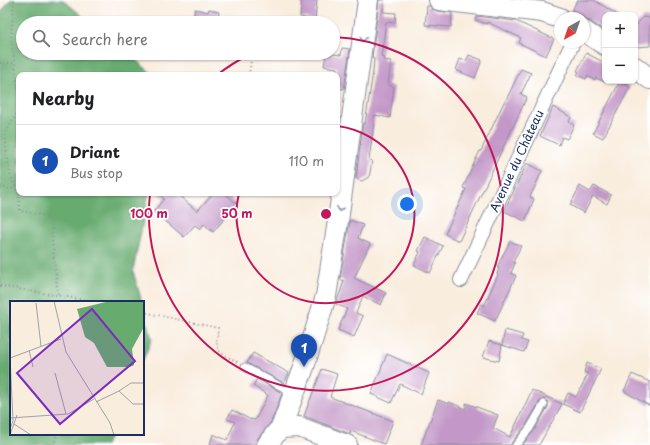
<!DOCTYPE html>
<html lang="en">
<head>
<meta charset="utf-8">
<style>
	:root { --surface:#fff; --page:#f2f2f2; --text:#202124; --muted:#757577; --line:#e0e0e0; --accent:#0f766e }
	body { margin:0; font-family:"Playpen Sans",sans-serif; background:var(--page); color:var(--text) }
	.controls { position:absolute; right:12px; top:12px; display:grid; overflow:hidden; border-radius:8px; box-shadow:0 1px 3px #0004 }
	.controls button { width:36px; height:36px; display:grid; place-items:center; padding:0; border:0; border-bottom:1px solid var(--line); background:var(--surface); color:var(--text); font:20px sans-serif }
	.compass { position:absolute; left:554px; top:12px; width:36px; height:36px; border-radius:50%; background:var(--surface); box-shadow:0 1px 3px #0004; rotate:220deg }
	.you { position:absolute; left:407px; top:204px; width:14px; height:14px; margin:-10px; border:3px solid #fff; border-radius:50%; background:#1a73e8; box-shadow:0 0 0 6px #1a73e833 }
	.badge { display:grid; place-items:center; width:26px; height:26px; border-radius:50%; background:var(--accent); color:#fff; font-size:13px; font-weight:700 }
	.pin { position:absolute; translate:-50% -33px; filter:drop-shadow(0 1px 2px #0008) }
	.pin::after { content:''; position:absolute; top:21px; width:14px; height:12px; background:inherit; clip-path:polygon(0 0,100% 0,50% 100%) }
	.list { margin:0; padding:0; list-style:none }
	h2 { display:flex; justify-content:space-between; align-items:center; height:52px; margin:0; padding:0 16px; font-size:17px }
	h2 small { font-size:13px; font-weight:400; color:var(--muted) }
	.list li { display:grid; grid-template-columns:26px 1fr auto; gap:12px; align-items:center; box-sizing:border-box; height:72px; padding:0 16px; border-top:1px solid var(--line) }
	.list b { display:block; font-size:15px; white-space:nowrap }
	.list p { margin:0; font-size:13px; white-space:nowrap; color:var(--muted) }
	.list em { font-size:13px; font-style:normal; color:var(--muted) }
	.icon { flex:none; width:22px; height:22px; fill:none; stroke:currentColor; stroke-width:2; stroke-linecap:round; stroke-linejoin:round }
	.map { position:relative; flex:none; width:650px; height:445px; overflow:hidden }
	.search { position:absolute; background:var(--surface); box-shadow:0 1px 3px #0004; left:16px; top:16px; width:324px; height:44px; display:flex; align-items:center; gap:10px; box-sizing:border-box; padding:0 14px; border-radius:22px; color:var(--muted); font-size:15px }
	.panel { position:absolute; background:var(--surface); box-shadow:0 1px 3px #0004; left:16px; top:72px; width:324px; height:124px; border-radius:8px }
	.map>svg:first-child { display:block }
	.forest { fill:#68ab6f; stroke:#426d66 }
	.building { fill:#c398c8 }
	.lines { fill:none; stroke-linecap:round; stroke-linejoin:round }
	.lane-casing { stroke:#8a8e9e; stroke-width:9 }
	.street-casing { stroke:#8a8e9e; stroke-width:16 }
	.secondary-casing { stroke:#8a8e9e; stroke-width:22 }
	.path { stroke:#8a8e9e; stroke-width:2; stroke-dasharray:1 3; stroke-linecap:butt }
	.lane { stroke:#fff; stroke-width:7 }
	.street { stroke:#fff; stroke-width:14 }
	.secondary { stroke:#fff; stroke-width:20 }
	.oneway { stroke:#8d97ae }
	.ring { fill:none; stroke:#c2185b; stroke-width:2 }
	.labels { text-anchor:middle; stroke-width:3.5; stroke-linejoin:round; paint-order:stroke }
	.street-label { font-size:12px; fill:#1b2f5e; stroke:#fff }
	.inset-road { fill:none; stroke:#a0a1ab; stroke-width:1 }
	.view { fill:#7b2cbf; fill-opacity:0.15; stroke:#7b2cbf; stroke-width:2 }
	.inset-edge { fill:none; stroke:#1b2f5e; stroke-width:2 }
	.centre { fill:#c2185b; stroke:#fff; stroke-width:2 }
	.ring-label { font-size:12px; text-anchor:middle; font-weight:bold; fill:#c2185b; stroke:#fff; stroke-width:3.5; stroke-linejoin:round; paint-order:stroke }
</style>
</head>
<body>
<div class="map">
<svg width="650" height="445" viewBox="0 0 650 445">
	<rect width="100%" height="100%" fill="#fff"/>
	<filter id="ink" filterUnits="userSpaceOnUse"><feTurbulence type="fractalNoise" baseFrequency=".025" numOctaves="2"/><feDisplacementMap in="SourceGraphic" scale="8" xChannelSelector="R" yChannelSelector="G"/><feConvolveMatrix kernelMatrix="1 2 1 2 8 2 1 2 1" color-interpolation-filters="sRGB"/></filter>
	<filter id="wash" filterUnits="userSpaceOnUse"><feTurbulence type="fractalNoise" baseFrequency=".012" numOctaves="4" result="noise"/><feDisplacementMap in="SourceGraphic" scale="16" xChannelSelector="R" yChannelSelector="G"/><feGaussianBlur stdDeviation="0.9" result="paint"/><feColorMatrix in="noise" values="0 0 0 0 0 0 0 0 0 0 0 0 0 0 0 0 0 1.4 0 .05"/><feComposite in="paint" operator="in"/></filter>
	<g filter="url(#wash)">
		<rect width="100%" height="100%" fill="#f9edde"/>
		<g class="forest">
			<path d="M10 0H63L91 23H23V53H127L154 75H19V193H149L133 271 142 302H11V434H111L106 445H0V14Z"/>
			<path d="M143 307 152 339 143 360Z"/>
		</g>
		<g id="blocks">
			<g class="building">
				<path d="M302 0H317L315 20 300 17Z"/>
				<path d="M379 0H384L383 12 396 13 395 23 386 22 381 56 384 57 383 60 391 61 388 85 394 87 390 118 375 115 369 160 372 161 369 178H367L362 181 358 180 356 178 363 123 365 124 373 72 374 59 372 58Z"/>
				<path d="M577 0H594L618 15H605V31L590 21 584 20V18H580L571 13Z"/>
				<path d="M427 6H430L432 9 437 11 452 13 451 27 425 25Z"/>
				<path d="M195 9 208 12 209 9 219 12 217 23H192Z"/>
				<path d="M477 16 516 21 554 39 546 56 519 43 521 38 487 22V24L475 20Z"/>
				<path d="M643 17 650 18V46L635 47V27Z"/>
				<path d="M342 48 350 49 344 89 337 88V68L324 66 326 53 341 55Z"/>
				<path d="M586 53 605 63V82L596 78 595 80 587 76 586 79 577 75 579 72 577 71Z"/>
				<path d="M469 55 482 60 475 78 456 70 460 59 466 61Z"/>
				<path d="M521 69 531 73 521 94 527 97 459 241 445 234 466 189 463 188 474 163 480 151H481L504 102H505Z"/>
				<path d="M620 81 630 87 603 138 593 133Z"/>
				<path d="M553 107 571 117 569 122 574 125 567 139 562 137 559 145 540 136Z"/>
				<path d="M527 163 542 171 530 197 534 199 525 221 504 211Z"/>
				<path d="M580 186 590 192 594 186 611 195 607 204 593 196 584 213 570 205Z"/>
				<path d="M158 193H176L197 211 214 193H225L237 204 213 232 204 224 200 229 195 225 184 237 154 211 164 199Z"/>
				<path d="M350 220 363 225 358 238 370 244 354 278 386 293 381 305 363 296 356 313 363 316 354 337 338 330 347 309 336 304 344 281 340 279Z"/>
				<path d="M425 237 443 246 430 273 414 265 420 252 418 251Z"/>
				<path d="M510 241 521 246 513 262 515 263 511 273 516 276 495 321 477 313 481 304 484 306 498 275 497 274 499 268 497 267Z"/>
				<path d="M505 330 523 335 521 340 528 342 524 352 502 345Z"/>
				<path d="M489 341 502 345 499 361 483 357Z"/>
				<path d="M253 353 289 373 284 383 247 363Z"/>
				<path d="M387 354 429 373 421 394 400 384 391 403 371 394Z"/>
				<path d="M587 363 601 369 580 412 563 404 568 393 576 397 588 374 584 372Z"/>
				<path d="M322 369 337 374 330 397 393 421 384 444 351 431 350 434 304 416Z"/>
				<path d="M632 374 650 382V406L624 391Z"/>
				<path d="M257 379 282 393 271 422 258 438 256 445H210L213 434 227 440 235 422 227 419 232 410 251 420V419L255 420 268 395 253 386Z"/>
				<path d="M532 390 562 404 539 445H522L534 431 548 407V402L544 399 540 401 526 425 512 442 511 445H421L438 400 449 404V402L466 409V403L498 415 493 428 510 437Z"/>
			</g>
		</g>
	</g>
	<g filter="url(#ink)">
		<use href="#blocks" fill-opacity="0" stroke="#8a8e9e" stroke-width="1"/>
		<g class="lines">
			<g class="lane-casing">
				<g id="lane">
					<path d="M245 367 293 393"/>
					<path d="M516 445 530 428 544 404"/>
				</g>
			</g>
			<g class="street-casing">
				<path id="street" d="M461 280 573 42"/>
			</g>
			<g class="secondary-casing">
				<g id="secondary">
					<path d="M439 0 542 12 560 18"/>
					<path d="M584 31 605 45"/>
					<path d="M635 67 650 79"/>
					<path d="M281 428 304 367 326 296 338 221 368 0"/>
					<path d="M281 428 299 427 347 445"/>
					<path d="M267 445 276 433 281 428"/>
				</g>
			</g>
			<g class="path">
				<path d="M14 0 11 38 19 92"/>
				<path d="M0 63H15"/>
				<path d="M249 75 252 53"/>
				<path d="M19 111 5 133C7 150 7 179 19 192"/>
				<path d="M0 187 10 189 15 188"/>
				<path d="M19 193 20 211 46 216 51 220 52 240 58 295"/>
				<path d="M0 286 97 302"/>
				<path d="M143 312 218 328C216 352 215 350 237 362"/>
				<path d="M54 445 57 434"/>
			</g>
			<use href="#lane" class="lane"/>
			<use href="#street" class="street"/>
			<use href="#secondary" class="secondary"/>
		</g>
		<defs><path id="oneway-chevron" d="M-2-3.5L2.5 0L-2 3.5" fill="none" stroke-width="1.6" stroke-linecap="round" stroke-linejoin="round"/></defs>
		<g class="oneway">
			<use href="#oneway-chevron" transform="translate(363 39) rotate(98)"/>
			<use href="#oneway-chevron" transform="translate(340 209) rotate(98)"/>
		</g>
	</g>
	<g class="ring">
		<path d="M338 126A89 89 0 1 1 239 193"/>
		<path d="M217 75A177 177 0 0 1 251 54M334 37A177 177 0 1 1 150 194"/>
	</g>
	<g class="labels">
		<g class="street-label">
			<text transform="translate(517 161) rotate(-65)" y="4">Avenue du Château</text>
		</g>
	</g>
	<g transform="translate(10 301)">
		<rect width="134" height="134" fill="#f9edde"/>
		<path d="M100 0H134V26L122 48 124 64 120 66H97L84 42 75 36 67 8Z" fill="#68ab6f"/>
		<path class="inset-road" d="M44 0 56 51 100 122 104 134M26 2 31 45M19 49 23 66M0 55 3 120 0 128M0 57 51 38M45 72 56 113M109 90 121 82H134M86 101 109 90 123 103H134M0 117 58 113 84 98M4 123 21 134M0 134 7 114"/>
		<path class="view" d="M82 8 125 60 50 123 7 72Z"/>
		<rect width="134" height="134" class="inset-edge"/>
	</g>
	<circle cx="326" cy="214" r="6" class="centre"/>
	<g class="ring-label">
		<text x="237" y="218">50 m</text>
		<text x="149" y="218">100 m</text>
	</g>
</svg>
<div class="controls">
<button>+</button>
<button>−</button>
</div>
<svg class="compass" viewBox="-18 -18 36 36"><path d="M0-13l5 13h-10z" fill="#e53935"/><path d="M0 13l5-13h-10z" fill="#757577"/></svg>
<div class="you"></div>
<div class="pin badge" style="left:304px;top:367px;background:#1a4fb4">1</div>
<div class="search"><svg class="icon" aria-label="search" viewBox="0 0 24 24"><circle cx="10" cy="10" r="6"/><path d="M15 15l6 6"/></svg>Search here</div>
<section class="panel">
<h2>Nearby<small></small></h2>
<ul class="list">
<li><span class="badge" style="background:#1a4fb4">1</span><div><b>Driant</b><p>Bus stop</p></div><em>110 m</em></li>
</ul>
</section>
</div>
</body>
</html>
